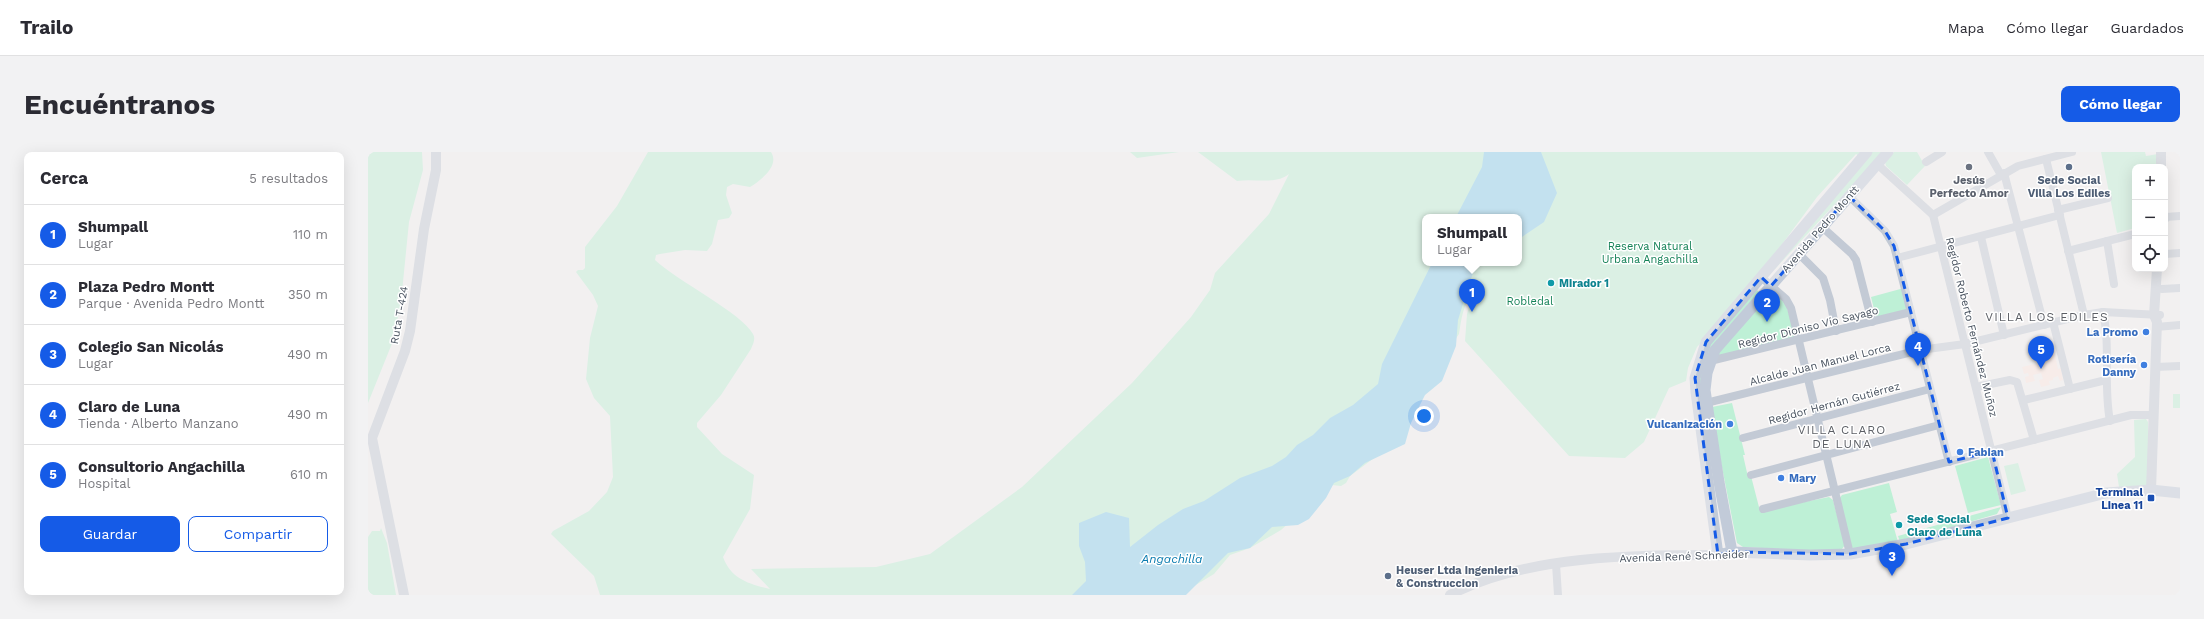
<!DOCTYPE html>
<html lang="es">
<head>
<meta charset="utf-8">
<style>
	:root { --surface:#fff; --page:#f2f2f3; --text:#2b2b33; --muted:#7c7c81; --line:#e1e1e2; --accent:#155be7 }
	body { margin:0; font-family:"Work Sans",sans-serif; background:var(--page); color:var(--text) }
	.controls { position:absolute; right:12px; top:12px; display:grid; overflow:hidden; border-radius:8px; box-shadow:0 4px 16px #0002 }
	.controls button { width:36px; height:36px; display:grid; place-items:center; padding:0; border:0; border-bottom:1px solid var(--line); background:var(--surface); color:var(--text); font:20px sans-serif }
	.you { position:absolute; left:1056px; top:264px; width:14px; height:14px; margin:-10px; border:3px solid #fff; border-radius:50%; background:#1a73e8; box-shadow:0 0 0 6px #1a73e833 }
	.badge { display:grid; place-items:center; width:26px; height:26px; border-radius:50%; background:var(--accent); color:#fff; font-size:13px; font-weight:700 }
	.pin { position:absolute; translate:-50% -33px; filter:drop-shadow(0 1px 2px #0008) }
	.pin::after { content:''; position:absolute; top:21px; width:14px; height:12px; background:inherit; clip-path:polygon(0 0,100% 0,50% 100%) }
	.popup { position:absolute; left:1054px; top:62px; width:100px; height:52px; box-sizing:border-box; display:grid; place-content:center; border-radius:8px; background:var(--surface); filter:drop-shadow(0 1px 3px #0005); font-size:13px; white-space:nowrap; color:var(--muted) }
	.popup b { font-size:15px; color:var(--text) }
	.popup::after { content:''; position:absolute; left:50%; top:100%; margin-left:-8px; border:8px solid transparent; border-top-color:var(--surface) }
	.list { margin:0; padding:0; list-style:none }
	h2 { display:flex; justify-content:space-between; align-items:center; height:52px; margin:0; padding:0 16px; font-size:17px }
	h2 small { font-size:13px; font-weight:400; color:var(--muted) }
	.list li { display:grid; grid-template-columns:26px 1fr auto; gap:12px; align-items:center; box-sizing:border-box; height:60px; padding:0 16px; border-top:1px solid var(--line) }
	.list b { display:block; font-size:15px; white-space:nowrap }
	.list p { margin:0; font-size:13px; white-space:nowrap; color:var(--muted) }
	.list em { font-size:13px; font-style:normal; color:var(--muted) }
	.actions { display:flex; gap:8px; padding:12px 16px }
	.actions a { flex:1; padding:9px 0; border:1px solid var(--accent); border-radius:8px; text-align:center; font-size:14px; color:var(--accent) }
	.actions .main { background:var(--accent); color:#fff }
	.icon { flex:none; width:22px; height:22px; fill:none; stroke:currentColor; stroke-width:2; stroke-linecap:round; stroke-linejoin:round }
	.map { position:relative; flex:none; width:1812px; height:443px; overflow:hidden; border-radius:8px }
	header { display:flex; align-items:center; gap:24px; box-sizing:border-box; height:56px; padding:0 20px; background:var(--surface); border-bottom:1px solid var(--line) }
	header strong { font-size:19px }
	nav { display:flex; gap:22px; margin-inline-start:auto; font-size:14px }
	.intro { display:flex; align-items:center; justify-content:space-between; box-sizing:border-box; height:96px; padding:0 24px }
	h1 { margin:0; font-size:28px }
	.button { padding:10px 18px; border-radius:8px; background:var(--accent); color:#fff; font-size:14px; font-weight:700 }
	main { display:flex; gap:24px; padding:0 24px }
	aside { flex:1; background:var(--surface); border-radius:8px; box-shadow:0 4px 16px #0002 }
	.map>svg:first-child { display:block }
	.medical { fill:#fce6e0 }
	.green { fill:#bef0d6; fill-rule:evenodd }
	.water { fill:#8acfee }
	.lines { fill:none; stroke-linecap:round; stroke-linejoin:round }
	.minor { stroke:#c3cad5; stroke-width:8 }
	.tertiary { stroke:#c3cad5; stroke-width:10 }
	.secondary { stroke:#c2cbd9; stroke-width:11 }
	.marked { fill:none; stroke:#155be7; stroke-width:3; stroke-dasharray:8 5; stroke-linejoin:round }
	.worship-dot { fill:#6b7280; stroke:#fff; stroke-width:1.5 }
	.service-dot { fill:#5c6f8a; stroke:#fff; stroke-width:1.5 }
	.culture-dot { fill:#0f9aa8; stroke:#fff; stroke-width:1.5 }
	.shop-dot { fill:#3f7fe0; stroke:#fff; stroke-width:1.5 }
	.transit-dot { fill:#1a4fb4; stroke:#fff; stroke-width:1.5 }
	.labels { text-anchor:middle; stroke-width:3; stroke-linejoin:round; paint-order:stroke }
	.worship-label { font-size:11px; font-weight:bold; fill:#5b616d; stroke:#fff }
	.service-label { font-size:11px; font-weight:bold; fill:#4e5e75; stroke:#fff }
	.street-label { font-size:11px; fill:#47515e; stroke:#fff }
	.park-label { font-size:11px; fill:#158257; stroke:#fff }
	.culture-label { font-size:11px; font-weight:bold; fill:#0d838f; stroke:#fff; text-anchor:start }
	.shop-label { font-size:11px; font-weight:bold; fill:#366cbe; stroke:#fff; text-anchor:end }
	.transit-label { font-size:11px; font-weight:bold; fill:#164399; stroke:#fff; text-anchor:end }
	.neighbourhood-label { font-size:12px; letter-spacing:1px; fill:#5c5f65; stroke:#fff }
	.water-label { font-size:12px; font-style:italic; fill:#097baf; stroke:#fff }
</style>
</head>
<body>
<header>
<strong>Trailo</strong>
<nav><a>Mapa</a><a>Cómo llegar</a><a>Guardados</a></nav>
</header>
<div class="intro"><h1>Encuéntranos</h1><a class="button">Cómo llegar</a></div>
<main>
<aside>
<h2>Cerca<small>5 resultados</small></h2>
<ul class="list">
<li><span class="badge">1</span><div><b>Shumpall</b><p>Lugar</p></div><em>110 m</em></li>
<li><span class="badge">2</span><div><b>Plaza Pedro Montt</b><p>Parque · Avenida Pedro Montt</p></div><em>350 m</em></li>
<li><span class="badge">3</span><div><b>Colegio San Nicolás</b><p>Lugar</p></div><em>490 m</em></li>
<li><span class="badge">4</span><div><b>Claro de Luna</b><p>Tienda · Alberto Manzano</p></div><em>490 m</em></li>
<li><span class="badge">5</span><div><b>Consultorio Angachilla</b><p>Hospital</p></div><em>610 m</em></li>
</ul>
<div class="actions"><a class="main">Guardar</a><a>Compartir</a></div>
</aside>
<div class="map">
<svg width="1812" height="443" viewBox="0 0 1812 443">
	<rect width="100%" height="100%" fill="#f2f0f0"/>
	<path class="medical" d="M1686 198 1690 217 1693 216 1695 228 1692 229 1690 224 1685 226V228L1681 229 1682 233 1673 235 1671 228 1675 227 1673 221 1665 223 1667 229 1658 231 1657 225 1661 224 1660 221 1656 222 1654 215 1676 210 1675 204H1678V200Z"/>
	<g class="green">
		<path d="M0 0H54L55 18 41 70 33 150 25 189 0 251Z"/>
		<path d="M280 0H403C412 14 393 28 382 35L365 32 359 35 358 43 364 61 361 66 350 68 344 92 339 99 317 98 292 102 288 103 287 108C309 129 374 161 385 182 388 187 385 192 383 197L353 243 329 271V275L354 302 386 323 382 357 355 405C363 427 381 432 402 437L383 417 508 415 562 402 654 335 764 231 823 165 842 138 847 121 901 62 921 22C908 33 886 26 869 29L830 0H1494L1491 4 1488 2 1449 45 1389 126 1355 168 1329 195 1320 216 1318 229 1301 236 1276 290 1257 306 1201 304 1097 189 1099 162 1105 142C1095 151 1093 169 1091 182L1006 306 982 324 978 331 973 334 964 333 913 378 882 396 862 403 846 422 811 443H232L226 424 183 382 185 379 221 359 239 340 245 325 242 264 226 246 218 227 222 186 230 154 225 143 208 120 210 118H215L217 116V95L249 54ZM1057 65H1151V111H1057Z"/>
		<path d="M762 0H811L769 6Z"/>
		<path d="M1504 0H1515L1407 117 1405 116Z"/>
		<path d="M1526 0H1549L1557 14 1539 33 1518 14 1517 10Z"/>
		<path d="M1733 0H1777L1778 4 1790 2 1791 15H1767V76L1749 81Z"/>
		<path d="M1536 136 1541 157 1508 165 1503 145Z"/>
		<path d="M1389 138 1391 140 1349 188 1333 240 1331 227 1341 192Z"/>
		<path d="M1401 141H1406L1418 152 1428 187 1348 204Z"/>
		<rect x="1805" y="242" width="7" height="14"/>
		<path d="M1364 251 1377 303H1375L1380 325 1383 324 1392 359 1461 345 1465 348 1477 393 1474 397 1447 399 1375 395 1369 391 1343 260 1344 255Z"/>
		<path d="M1778 267 1780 270V334L1751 335 1749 322 1767 305 1766 268Z"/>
		<path d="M1620 305 1633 353 1600 361 1587 314Z"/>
		<path d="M1650 311 1658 339 1643 343 1636 314Z"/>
		<path d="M1521 331 1529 360 1522 362 1530 390 1487 399 1483 394 1471 347 1474 343Z"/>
		<path d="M1633 355 1629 362 1532 390 1530 384Z"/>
		<path d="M13 376 19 391 28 443H0V385L4 379H12Z"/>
	</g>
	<g class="water">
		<path d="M1116 0H1173L1189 41 1176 70 1151 87V65H1088L1114 15Z"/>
		<path d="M1064 111H1112L1105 121 1099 139 1090 168 1088 194 1074 229 1057 243 1043 271 1037 292 997 311 982 324 966 331 958 346 941 367 930 373 904 375 882 396 860 401 818 443H704L718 429 717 410 711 394V371L738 360 761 366 762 395 790 373 815 357 836 349 872 326 904 314 918 305 929 293 945 283 962 266 985 253 1010 232 1014 212Z"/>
	</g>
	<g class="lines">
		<g class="minor">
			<path d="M1620 0 1633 23"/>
			<path d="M1678 7 1716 163"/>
			<path d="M1558 10 1574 0"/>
			<path d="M1509 12 1565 63 1640 366"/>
			<path d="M1636 21 1676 173"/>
			<path d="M1481 44 1517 79 1526 94 1581 310"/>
			<path d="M1690 58 1740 46"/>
			<path d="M1565 63 1650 14 1704 0"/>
			<path d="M1797 65 1812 64"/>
			<path d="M1454 75 1484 102 1488 108 1504 170"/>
			<path d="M1613 85 1636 183"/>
			<path d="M1739 89 1746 132"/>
			<path d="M1700 99 1767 82"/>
			<path d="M1431 102 1455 126 1462 148 1468 179"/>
			<path d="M1797 102 1812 101"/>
			<path d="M1529 106 1692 63"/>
			<path d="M1393 125 1418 147 1423 156 1482 402"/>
			<path d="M1794 137 1812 136"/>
			<path d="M1735 160C1743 196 1735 233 1742 269"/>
			<path d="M1685 170 1702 237"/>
			<path d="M1788 175 1812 173"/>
			<path d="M1342 209 1543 160"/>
			<path d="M1787 215 1812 214"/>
			<path d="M1608 235 1642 228 1649 230 1666 288"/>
			<path d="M1656 248 1738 228"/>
			<path d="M1334 252 1552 198 1597 192 1716 163 1735 160 1792 163"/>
			<path d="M1375 286 1562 237"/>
			<path d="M1383 323 1571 273"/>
			<path d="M1395 357 1763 263H1786"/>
			<path d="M1188 412 1190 443"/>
		</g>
		<g class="tertiary">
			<path d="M1793 0V15"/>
			<path d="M1797 65V66"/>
			<path d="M1783 338 1789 170 1786 163 1789 117"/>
			<path d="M36 443 4 286 37 199 42 179 56 77 68 18V0"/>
			<path d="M1082 443C1158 403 1265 403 1350 403"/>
		</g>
		<g class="secondary">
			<path d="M1499 0 1338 190 1327 226 1328 240 1350 403 1364 400 1442 403 1482 402 1538 392 1738 341 1783 338 1812 341"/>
			<path d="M1364 400 1351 330 1337 238 1339 221 1347 198 1520 0"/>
		</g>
	</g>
	<path d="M0 0H1812V443H0ZM1481 44 1517 79 1526 94 1581 310 1624 299 1640 366 1538 392 1482 402 1364 400 1350 403 1327 226 1338 190 1393 125 1403 134Z" fill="#f2f0f0" fill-opacity=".55" fill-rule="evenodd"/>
	<path class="marked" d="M1481 44 1517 79 1526 94 1581 310 1624 299 1640 366 1538 392 1482 402 1364 400 1350 403 1327 226 1338 190 1393 125 1403 134Z"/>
	<circle class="worship-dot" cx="1601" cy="15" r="4"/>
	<g class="service-dot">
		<circle cx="1701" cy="15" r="4"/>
		<circle cx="1020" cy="424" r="4"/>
	</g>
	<g class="culture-dot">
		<circle cx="1183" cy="131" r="4"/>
		<circle cx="1531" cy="373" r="4"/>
	</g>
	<g class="shop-dot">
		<circle cx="1778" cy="180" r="4"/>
		<circle cx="1776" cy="213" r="4"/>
		<circle cx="1362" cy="272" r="4"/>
		<circle cx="1592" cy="300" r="4"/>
		<circle cx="1413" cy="326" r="4"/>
	</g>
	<rect class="transit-dot" x="1779" y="342" width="8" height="8" rx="2"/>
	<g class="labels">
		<g class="worship-label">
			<text x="1601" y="32">Jesús<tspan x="1601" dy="13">Perfecto Amor</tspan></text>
		</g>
		<g class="service-label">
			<text x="1701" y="32">Sede Social<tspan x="1701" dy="13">Villa Los Ediles</tspan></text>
			<text x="1028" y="422" text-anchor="start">Heuser Ltda ingenieria<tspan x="1028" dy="13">&amp; Construccion</tspan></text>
		</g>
		<g class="street-label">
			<text transform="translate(1452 77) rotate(-49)" y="4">Avenida Pedro Montt</text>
			<text transform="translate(31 163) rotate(-80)" y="4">Ruta T-424</text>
			<text transform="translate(1440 175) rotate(-14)" y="4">Regidor Dioniso Vío Sayago</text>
			<text transform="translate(1604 175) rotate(76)" y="4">Regidor Roberto Fernández Muñoz</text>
			<text transform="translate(1452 212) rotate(-14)" y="4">Alcalde Juan Manuel Lorca</text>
			<text transform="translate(1466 251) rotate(-15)" y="4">Regidor Hernán Gutiérrez</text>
			<text transform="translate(1316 404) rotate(-2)" y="4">Avenida René Schneider</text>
		</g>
		<g class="park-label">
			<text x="1282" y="98">Reserva Natural<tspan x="1282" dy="13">Urbana Angachilla</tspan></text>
			<text x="1162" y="153">Robledal</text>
		</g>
		<g class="culture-label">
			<text x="1191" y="135">Mirador 1</text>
			<text x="1539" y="371">Sede Social<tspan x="1539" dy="13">Claro de Luna</tspan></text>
		</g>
		<g class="shop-label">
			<text x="1770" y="184">La Promo</text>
			<text x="1768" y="211">Rotisería<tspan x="1768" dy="13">Danny</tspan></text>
			<text x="1354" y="276">Vulcanización</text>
			<text x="1600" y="304" text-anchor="start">Fabian</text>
			<text x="1421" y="330" text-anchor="start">Mary</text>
		</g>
		<g class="transit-label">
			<text x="1775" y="344">Terminal<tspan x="1775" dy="13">Linea 11</tspan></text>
		</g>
		<g class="neighbourhood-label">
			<text x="1679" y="169">VILLA LOS EDILES</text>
			<text x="1474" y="282">VILLA CLARO<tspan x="1474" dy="14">DE LUNA</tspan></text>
		</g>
		<g class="water-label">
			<text x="804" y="411">Angachilla</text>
		</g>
	</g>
</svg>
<div class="controls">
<button>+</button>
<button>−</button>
<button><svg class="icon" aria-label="locate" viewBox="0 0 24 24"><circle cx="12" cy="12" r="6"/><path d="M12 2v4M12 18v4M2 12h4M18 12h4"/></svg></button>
</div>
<div class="you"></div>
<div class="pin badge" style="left:1104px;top:160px">1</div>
<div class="popup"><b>Shumpall</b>Lugar</div>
<div class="pin badge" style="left:1399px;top:170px">2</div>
<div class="pin badge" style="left:1524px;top:424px">3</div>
<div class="pin badge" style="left:1550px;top:214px">4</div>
<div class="pin badge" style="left:1673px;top:217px">5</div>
</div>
</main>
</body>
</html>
